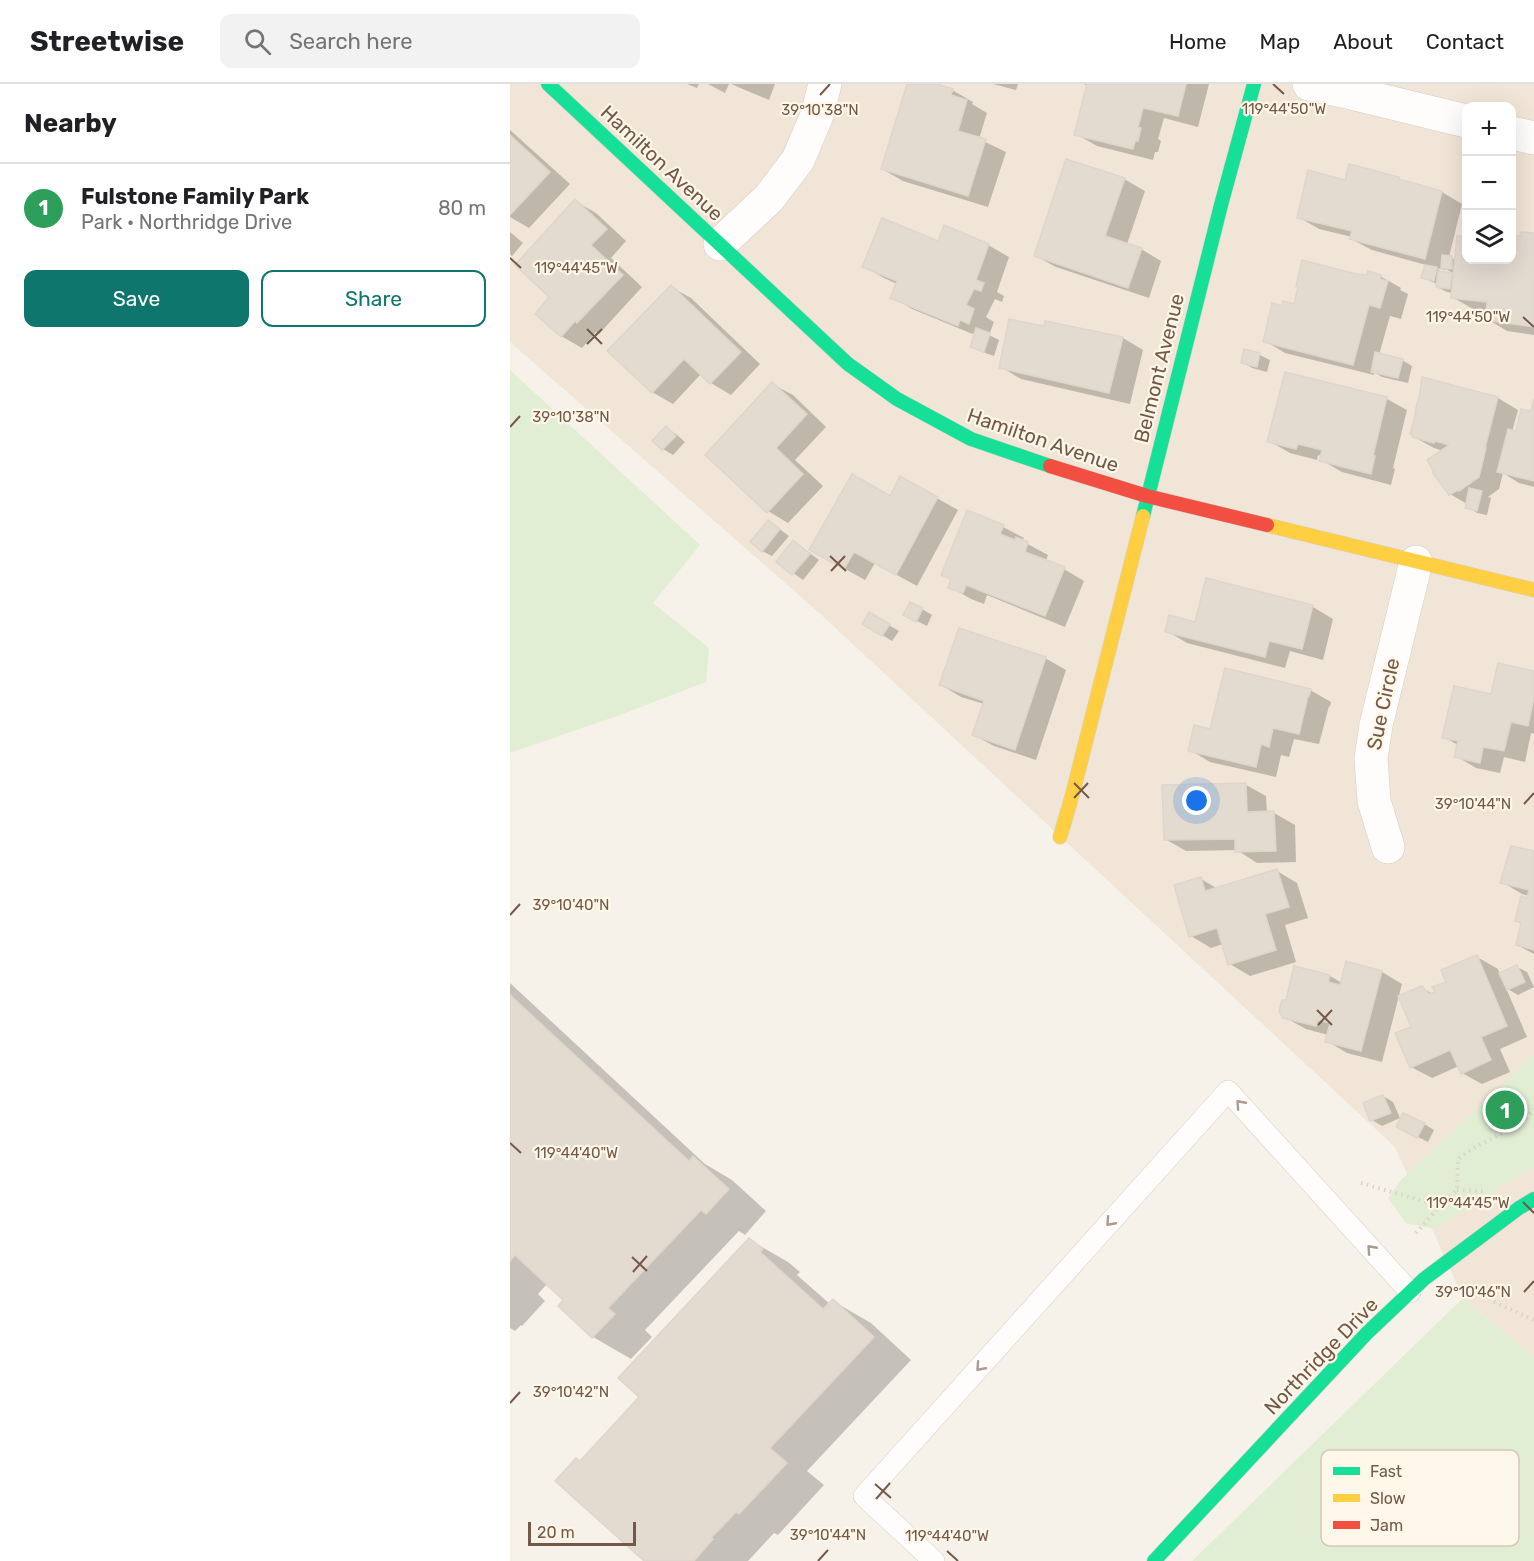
<!DOCTYPE html>
<html lang="en">
<head>
<meta charset="utf-8">
<style>
	:root { --surface:#fff; --page:#f2f2f2; --text:#202124; --muted:#757577; --line:#e0e0e0; --accent:#0f766e }
	body { margin:0; font-family:Rubik,sans-serif; background:var(--page); color:var(--text) }
	.controls { position:absolute; right:18px; top:18px; display:grid; overflow:hidden; border-radius:12px; box-shadow:0 6px 24px #0002 }
	.controls button { width:54px; height:54px; display:grid; place-items:center; padding:0; border:0; border-bottom:2px solid var(--line); background:var(--surface); color:var(--text); font:30px sans-serif }
	.scale { position:absolute; left:18px; bottom:15px; width:108px; box-sizing:border-box; padding-left:6px; border:3px solid #755948; border-top:0; font-size:16px; line-height:21px; white-space:nowrap; color:#755948; -webkit-text-stroke:4px #fff7e9; paint-order:stroke }
	.you { position:absolute; left:687px; top:717px; width:21px; height:21px; margin:-15px; border:4px solid #fff; border-radius:50%; background:#1a73e8; box-shadow:0 0 0 9px #1a73e833 }
	.badge { display:grid; place-items:center; width:39px; height:39px; border-radius:50%; background:var(--accent); color:#fff; font-size:20px; font-weight:700 }
	.pin { position:absolute; translate:-50% -50%; border:3px solid #fff; box-shadow:0 2px 6px #0006 }
	.list { margin:0; padding:0; list-style:none }
	h2 { display:flex; justify-content:space-between; align-items:center; height:78px; margin:0; padding:0 24px; font-size:26px }
	h2 small { font-size:20px; font-weight:400; color:var(--muted) }
	.list li { display:grid; grid-template-columns:39px 1fr auto; gap:18px; align-items:center; box-sizing:border-box; height:90px; padding:0 24px; border-top:2px solid var(--line) }
	.list b { display:block; font-size:22px; white-space:nowrap }
	.list p { margin:0; font-size:20px; white-space:nowrap; color:var(--muted) }
	.list em { font-size:20px; font-style:normal; color:var(--muted) }
	.actions { display:flex; gap:12px; padding:18px 24px }
	.actions a { flex:1; padding:14px 0; border:2px solid var(--accent); border-radius:12px; text-align:center; font-size:21px; color:var(--accent) }
	.actions .main { background:var(--accent); color:#fff }
	.icon { flex:none; width:33px; height:33px; fill:none; stroke:currentColor; stroke-width:2; stroke-linecap:round; stroke-linejoin:round }
	.map { position:relative; flex:none; width:1024px; height:1477px; overflow:hidden }
	header { display:flex; align-items:center; gap:36px; box-sizing:border-box; height:84px; padding:0 30px; background:var(--surface); border-bottom:2px solid var(--line) }
	header strong { font-size:28px }
	nav { display:flex; gap:33px; margin-inline-start:auto; font-size:21px }
	.search { width:420px; height:54px; background:var(--page); display:flex; align-items:center; gap:15px; box-sizing:border-box; padding:0 21px; border-radius:12px; color:var(--muted); font-size:22px }
	main { display:flex }
	aside { flex:1; background:var(--surface) }
	.map>svg:first-child { display:block }
	.residential { fill:#f0e5d6; fill-rule:evenodd }
	.green { fill:#e2eed3 }
	.shadow { fill:#0003; fill-rule:evenodd }
	.building { fill:#e3dad0; stroke:#e0d5cb; stroke-width:1.5 }
	.lines { fill:none; stroke-linecap:round; stroke-linejoin:round }
	.lane-casing { stroke:#d5cec6; stroke-width:22 }
	.street-casing { stroke:#d5cec6; stroke-width:34 }
	.fast-casing { stroke:#d6cec6; stroke-width:15 }
	.slow-casing { stroke:#d6cec6; stroke-width:15 }
	.jam-casing { stroke:#d6cec6; stroke-width:15 }
	.path { stroke:#dad2cc; stroke-width:4; stroke-dasharray:1.5 4.5; stroke-linecap:butt }
	.lane { stroke:#fefdfc; stroke-width:21 }
	.street { stroke:#fefdfc; stroke-width:33 }
	.fast { stroke:#16e098; stroke-width:14 }
	.slow { stroke:#ffcf43; stroke-width:14 }
	.jam { stroke:#f24e42; stroke-width:14 }
	.oneway { stroke:#ac9b90 }
	.ticks { fill:none; stroke:#755948; stroke-width:2 }
	.labels { text-anchor:middle; stroke-width:4.5; stroke-linejoin:round; paint-order:stroke }
	.street-label { font-size:20px; fill:#755948; stroke:#fff7e9 }
	.key { fill:#fff7e9; stroke:#d6c8b9; stroke-width:1.5 }
	.key-label { font-size:16px; fill:#755948 }
	.ticks-label { font-size:15px; text-anchor:middle; fill:#755948; stroke:#fff7e9; stroke-width:4.5; stroke-linejoin:round; paint-order:stroke }
</style>
</head>
<body>
<header>
<strong>Streetwise</strong>
<div class="search"><svg class="icon" aria-label="search" viewBox="0 0 24 24"><circle cx="10" cy="10" r="6"/><path d="M15 15l6 6"/></svg>Search here</div>
<nav><a>Home</a><a>Map</a><a>About</a><a>Contact</a></nav>
</header>
<main>
<aside>
<h2>Nearby<small></small></h2>
<ul class="list">
<li><span class="badge" style="background:#2e9e5b">1</span><div><b>Fulstone Family Park</b><p>Park · Northridge Drive</p></div><em>80 m</em></li>
</ul>
<div class="actions"><a class="main">Save</a><a>Share</a></div>
</aside>
<div class="map">
<svg width="1024" height="1477" viewBox="0 0 1024 1477">
	<rect width="100%" height="100%" fill="#f7f2e9"/>
	<path class="residential" d="M0 0H1024V1273L953 1214 885 1063 307 527 0 258ZM956 22H1002V176H956Z"/>
	<g class="green">
		<path d="M0 286 190 461 143 519 199 564 196 598 110 631 0 669Z"/>
		<path d="M1024 970V1082L925 1145 896 1139 878 1114 891 1096Z"/>
		<path d="M953 1214 1024 1273V1477H682Z"/>
	</g>
	<g class="shadow">
		<path d="M177 0H189L187 4Z"/>
		<path d="M198 0H219L215 9Z"/>
		<path d="M221 0H265L259 16Z"/>
		<path d="M399 0H422L442 6 463 18 462 20 477 29 469 55 496 68 478 123 393 97 372 85Z"/>
		<path d="M483 0H508L506 6Z"/>
		<path d="M574 0H699L688 43 654 34 648 55 651 57 648 68H645L643 76 587 62 566 50 578 2Z"/>
		<path d="M0 46 60 100 19 144 0 133Z"/>
		<path d="M614 95 635 107 617 160 631 165 651 177 639 214 546 183 526 172Z"/>
		<path d="M836 97 896 99 932 108 952 120 939 173 946 176 949 154 956 155V176H1002V153H1012L1024 151V251L997 247 977 235 978 227 963 225 942 213 943 209 937 208 927 203V200L913 194 916 181 862 166 841 155 842 153 809 145 788 133ZM926 184 935 186 936 185 946 191 935 190Z"/>
		<path d="M65 117 86 129 116 157 101 174 132 203 89 250 86 248 72 264 51 252 41 213Z"/>
		<path d="M0 148 13 159 2 172 0 170Z"/>
		<path d="M429 159 478 161 499 173 487 208 494 212 492 218 485 215 476 233 484 238 479 251 489 256 484 272 472 268 462 262 465 251 402 225 382 213 387 200 374 194 353 182Z"/>
		<path d="M846 191 870 192 891 204 890 206 898 210 891 235 880 232 869 271 892 276 902 282 898 299 872 293 864 288V291L775 269 755 257 774 224 785 222Z"/>
		<path d="M161 203 181 214 250 280 221 311 201 299 191 290 163 320 142 308Z"/>
		<path d="M536 244 613 254 633 266 620 320 511 295 491 283Z"/>
		<path d="M735 267 750 271 760 276 757 288 742 284 732 278Z"/>
		<path d="M776 290 877 315 897 326 883 384 885 385 881 401 832 388 811 376 812 372 808 371 807 376 780 369 759 357Z"/>
		<path d="M262 300 283 311 316 343 285 376 313 402 278 439 258 427Z"/>
		<path d="M988 314 1008 326 1002 348 1007 349 1022 329 1024 320V403L1009 399 993 389 989 405 978 413 981 414 977 431 967 429 957 423V420L940 410 933 367 924 364 904 353Z"/>
		<path d="M156 344 166 350 175 358 163 371 153 365 144 357Z"/>
		<path d="M391 394 448 426 407 502 365 479 355 496 321 477 381 414Z"/>
		<path d="M457 428 493 443 514 454 512 457 538 471 536 477 554 485 574 497 555 543 477 511 474 520 461 515 440 503Z"/>
		<path d="M259 438 279 452 262 472 252 467Z"/>
		<path d="M293 464 309 476 293 496 268 478Z"/>
		<path d="M697 496 803 523 823 535 813 576 780 567 775 584 677 559 657 547 686 539Z"/>
		<path d="M412 525 422 531 417 542 405 536Z"/>
		<path d="M360 530 389 547 382 557 354 540Z"/>
		<path d="M535 574 556 586 526 676 484 662 464 651 474 620 451 613 431 601Z"/>
		<path d="M1024 589V650L1021 649 1015 678 994 673 990 689 966 684 946 672 948 661 934 653 982 612Z"/>
		<path d="M800 606 821 618 820 623 819 622 809 660 784 655 779 673 771 671 766 693 700 678 680 666Z"/>
		<path d="M736 701 756 712 757 729H764L785 741 786 778 747 779 727 766 676 767 655 755Z"/>
		<path d="M1024 769V870L1007 861 1019 812 1012 810 992 798Z"/>
		<path d="M767 787 787 799 798 834 775 841 786 878 740 892 720 880 713 860 701 864 681 852 691 795 708 805Z"/>
		<path d="M967 873 988 885 990 890 1007 883 1017 888 1024 903 1008 911 996 904 1017 953 990 965 1000 988 972 1000 952 989 949 982 922 994 901 983 903 944 912 904 923 910Z"/>
		<path d="M837 879 872 888 892 900 872 978 837 969 817 957 818 951 796 945 774 933 777 917 820 892 832 899Z"/>
		<path d="M0 899 195 1080 222 1096 256 1127 235 1151 229 1147 135 1246 142 1253 121 1275 83 1253 55 1216 37 1200 28 1210 35 1217 12 1242 11 1241 5 1247 0 1244Z"/>
		<path d="M873 1012 883 1018 890 1034 872 1042 862 1036Z"/>
		<path d="M914 1040 924 1046 918 1058 898 1048Z"/>
		<path d="M240 1156 278 1178 290 1188 287 1191 320 1220 323 1217 361 1239 401 1276 297 1387 314 1401 268 1451 264 1449 238 1477H136L47 1397 71 1378 131 1313Z"/>
	</g>
	<g class="building">
		<path d="M397 0H427L443 5 441 11 457 16 448 47 476 55 458 112 371 85Z"/>
		<path d="M577 0H676L668 32 633 24 628 43 631 44 628 57H625L623 65 564 51Z"/>
		<path d="M0 51 40 88 0 131Z"/>
		<path d="M556 75 615 94 595 152 632 164 618 204 524 172Z"/>
		<path d="M839 80 889 93V95L932 107 915 175 839 155 842 147 787 134 798 86 835 96Z"/>
		<path d="M65 115 97 145 81 161 113 191 67 239 65 237 51 253 25 230 39 213 5 181Z"/>
		<path d="M372 134 428 157 434 141 479 160 466 196 474 199 471 207 464 205 456 221 464 225 459 240 450 236 448 242 380 214 387 197 352 183Z"/>
		<path d="M1011 148 1024 149V243L975 236 977 218 941 214 947 152 956 153V176H1002V151L1011 152Z"/>
		<path d="M932 171 942 172V185L931 184Z"/>
		<path d="M792 176 846 190 857 191 858 187 871 191 870 195 878 197 870 224 859 221 843 281 753 258 762 219 772 222 773 217 784 220 788 203 786 202Z"/>
		<path d="M915 181 927 183 924 197 911 194Z"/>
		<path d="M928 187 942 189 940 205 926 203Z"/>
		<path d="M161 201 231 268 200 300 174 275 142 309 97 267Z"/>
		<path d="M499 235 534 242 535 237 613 253 599 309 489 284Z"/>
		<path d="M466 244 480 249 474 268 460 263Z"/>
		<path d="M734 265 750 269 747 283 731 279Z"/>
		<path d="M865 268 893 275 888 294 861 288Z"/>
		<path d="M775 288 877 313 863 372H865L861 390 809 377 812 366 788 360 786 365 757 358Z"/>
		<path d="M912 293 988 313 975 364H976L969 393 949 407 948 406 939 411 923 389 924 388 917 376 939 361 925 357 924 359 902 353 903 351 900 350 906 328H905L908 316H909Z"/>
		<path d="M262 298 297 330 266 364 293 390 257 429 195 371Z"/>
		<path d="M1024 314V397L987 388 998 345 1006 347 1011 325 1021 327Z"/>
		<path d="M156 342 166 352 152 366 142 357Z"/>
		<path d="M342 390 380 412 390 392 428 413 386 491 344 468 334 485 299 466Z"/>
		<path d="M959 404 972 407 967 427 955 424Z"/>
		<path d="M457 426 494 441 490 450 505 456 506 453 518 458 515 468 555 483 535 532 456 501 453 509 438 504 441 495 431 491Z"/>
		<path d="M258 436 270 445 252 468 240 458Z"/>
		<path d="M283 456 300 470 282 491 266 478Z"/>
		<path d="M696 494 803 521 792 565 759 557 755 573 655 548 659 531 685 538Z"/>
		<path d="M400 518 413 524 406 538 393 531Z"/>
		<path d="M359 528 380 540 372 552 352 540Z"/>
		<path d="M449 544 536 573 505 666 462 651 474 617 429 601Z"/>
		<path d="M988 579 1024 587V613L1018 642 1001 638 994 667 973 663 970 679 944 673 948 657 932 654 944 602 981 610Z"/>
		<path d="M715 584 801 605 799 612H798L789 650 763 644 759 663 751 660 746 683 678 667 684 641 700 645Z"/>
		<path d="M736 699 737 728 764 727 766 767 725 768V755L654 756 652 701Z"/>
		<path d="M1001 762 1024 767V866L1006 861 1011 839 1005 837 1011 812 1017 814 1019 806 990 799Z"/>
		<path d="M767 785 779 823 755 830 766 866 718 881 707 844 679 853 664 801 691 793 695 807Z"/>
		<path d="M967 871 997 942 971 953 981 976 951 990 940 966 900 984 885 949 901 943 888 912 912 902 919 910 925 908 922 903 936 898 931 886Z"/>
		<path d="M836 877 872 887 851 967 815 958 820 939 808 936 806 942 773 934 769 927 772 916H776L784 882 820 891 818 898 830 901Z"/>
		<path d="M1007 881 1015 898 997 906 989 889Z"/>
		<path d="M0 911 179 1077 183 1072 219 1105 196 1130 191 1126 98 1224 105 1230 82 1254 48 1222 53 1216 5 1171 0 1177Z"/>
		<path d="M873 1011 881 1029 860 1037 853 1019Z"/>
		<path d="M893 1029 915 1039 907 1054 886 1043Z"/>
		<path d="M239 1154 253 1165 250 1168 313 1225 323 1215 364 1253 260 1364 277 1379 229 1430 226 1428 201 1454 203 1455 184 1477H134L45 1397 66 1374 70 1377 129 1313 108 1294Z"/>
	</g>
	<g class="lines">
		<g class="lane-casing">
			<path id="lane" d="M424 1477 354 1412 718 1007 900 1208"/>
		</g>
		<g class="street-casing">
			<g id="street">
				<path d="M799 0 833 7 956 37"/>
				<path d="M1002 49 1024 54"/>
				<path d="M210 160 259 114 288 76 307 31 315 0"/>
				<path d="M878 763 864 717 861 674 866 641 906 478"/>
			</g>
		</g>
		<g class="fast-casing">
			<g id="fast">
				<path d="M38 0 338 280 387 315 461 355 540 382"/>
				<path d="M633 432 711 121 744 0"/>
				<path d="M644 1477 857 1249 914 1195 1009 1124 1024 1115"/>
			</g>
		</g>
		<g class="slow-casing">
			<g id="slow">
				<path d="M757 441 1024 506"/>
				<path d="M550 753 562 712 633 432"/>
			</g>
		</g>
		<g class="jam-casing">
			<path id="jam" d="M540 382 637 412 757 441"/>
		</g>
		<g class="path">
			<path d="M851 1099 930 1122 947 1106 948 1075 964 1064 1013 1038 1024 1025"/>
			<path d="M947 1106 973 1107"/>
			<path d="M906 1149 930 1122"/>
			<path d="M984 1218 1024 1236"/>
		</g>
		<use href="#lane" class="lane"/>
		<use href="#street" class="street"/>
		<use href="#fast" class="fast"/>
		<use href="#slow" class="slow"/>
		<use href="#jam" class="jam"/>
	</g>
	<defs><path id="oneway-chevron" d="M-2-3.5L2.5 0L-2 3.5" fill="none" stroke-width="1.6" stroke-linecap="round" stroke-linejoin="round" transform="scale(1.5)"/></defs>
	<g class="oneway">
		<use href="#oneway-chevron" transform="translate(730 1020) rotate(-132)"/>
		<use href="#oneway-chevron" transform="translate(600 1138) rotate(132)"/>
		<use href="#oneway-chevron" transform="translate(861 1165) rotate(-132)"/>
		<use href="#oneway-chevron" transform="translate(470 1283) rotate(132)"/>
	</g>
	<path class="ticks" d="M763 0 774 10M310 11 320 0M0 174 11 184M1013 233 1024 243M77 245 92 260M77 260 92 245M0 343 10 332M320 472 336 487M321 487 335 472M564 699 579 714M564 714 578 699M1014 720 1024 709M0 831 10 820M807 926 822 941M808 941 822 926M0 1059 11 1069M1013 1118 1024 1129M122 1173 137 1187M123 1188 137 1172M1014 1208 1024 1197M0 1319 10 1308M365 1400 381 1414M366 1415 380 1399M437 1467 448 1477M308 1477 318 1466"/>
	<g class="labels">
		<g class="street-label">
			<text transform="translate(152 79) rotate(43)" y="7">Hamilton Avenue</text>
			<text transform="translate(649 284) rotate(-76)" y="7">Belmont Avenue</text>
			<text transform="translate(533 356) rotate(19)" y="7">Hamilton Avenue</text>
			<text transform="translate(873 620) rotate(-78)" y="7">Sue Circle</text>
			<text transform="translate(811 1272) rotate(-46)" y="7">Northridge Drive</text>
		</g>
	</g>
	<rect x="811" y="1366" width="198" height="96" rx="9" class="key"/>
	<rect x="823" y="1383" width="27" height="8" fill="#16e098"/>
	<rect x="823" y="1410" width="27" height="8" fill="#ffcf43"/>
	<rect x="823" y="1437" width="27" height="8" fill="#f24e42"/>
	<g class="key-label">
		<text x="860" y="1393">Fast</text>
		<text x="860" y="1420">Slow</text>
		<text x="860" y="1447">Jam</text>
	</g>
	<g class="ticks-label">
		<text x="774" y="30">119°44'50"W</text>
		<text x="310" y="31">39°10'38"N</text>
		<text x="66" y="189">119°44'45"W</text>
		<text x="958" y="238">119°44'50"W</text>
		<text x="61" y="338">39°10'38"N</text>
		<text x="963" y="725">39°10'44"N</text>
		<text x="61" y="826">39°10'40"N</text>
		<text x="66" y="1074">119°44'40"W</text>
		<text x="958" y="1124">119°44'45"W</text>
		<text x="963" y="1213">39°10'46"N</text>
		<text x="61" y="1313">39°10'42"N</text>
		<text x="318" y="1456">39°10'44"N</text>
		<text x="437" y="1457">119°44'40"W</text>
	</g>
</svg>
<div class="controls">
<button>+</button>
<button>−</button>
<button><svg class="icon" aria-label="layers" viewBox="0 0 24 24"><path d="M12 4l9 5-9 5-9-5zM3 14l9 5 9-5"/></svg></button>
</div>
<div class="scale">20 m</div>
<div class="you"></div>
<div class="pin badge" style="left:995px;top:1026px;background:#2e9e5b">1</div>
</div>
</main>
</body>
</html>
